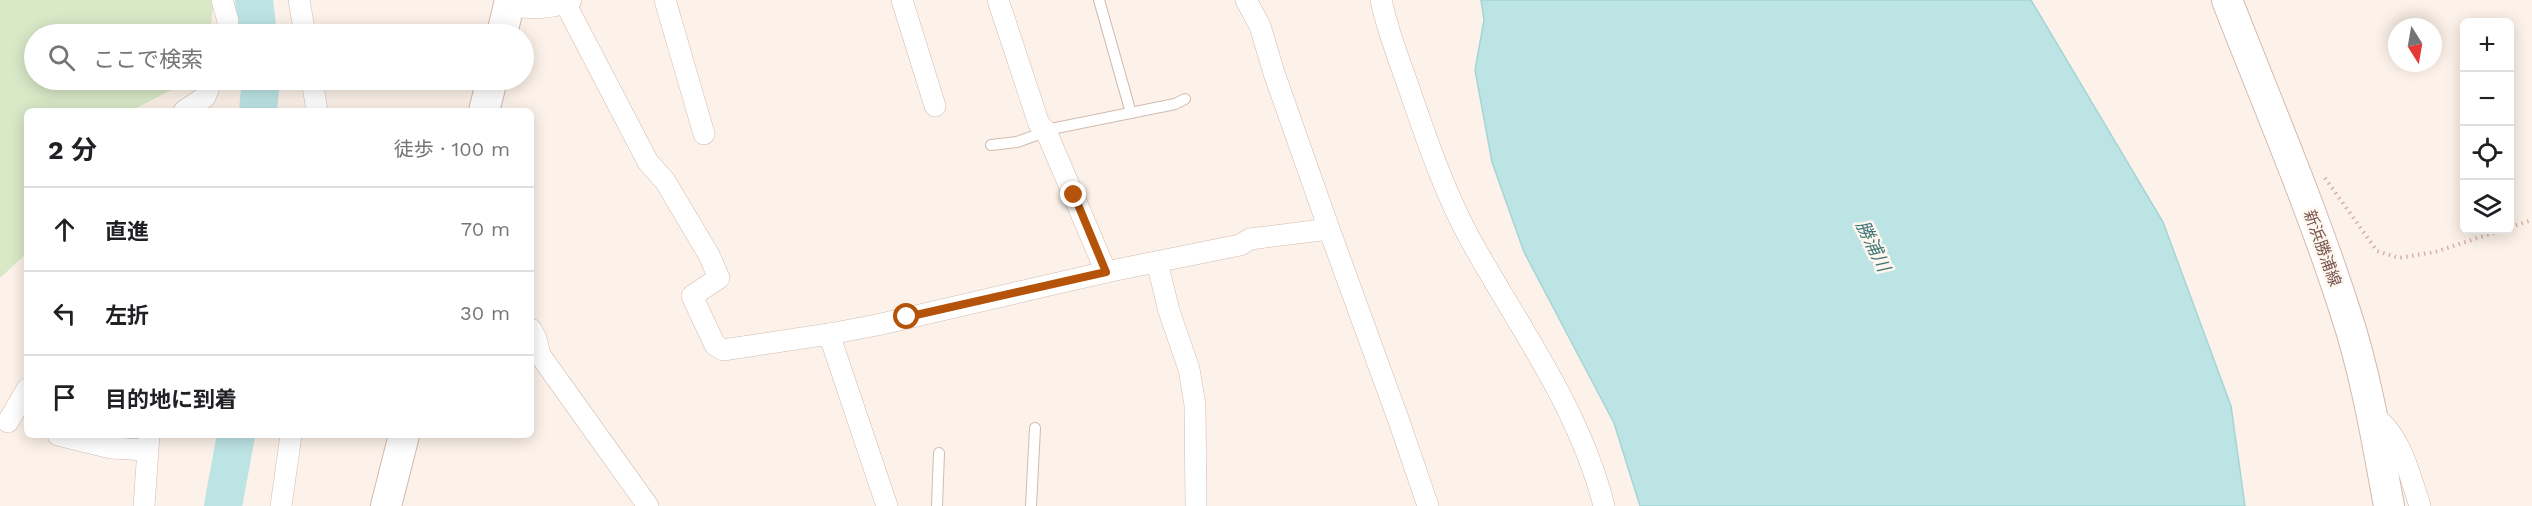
<!DOCTYPE html>
<html lang="ja">
<head>
<meta charset="utf-8">
<style>
	:root { --surface:#fff; --page:#f6f6f6; --text:#202124; --muted:#757577; --line:#e0e0e0 }
	body { margin:0; font-family:"Work Sans","Noto Sans JP",sans-serif; background:var(--page); color:var(--text) }
	.controls { position:absolute; right:18px; top:18px; display:grid; overflow:hidden; border-radius:9px; box-shadow:0 3px 15px #0003 }
	.controls button { width:54px; height:54px; display:grid; place-items:center; padding:0; border:0; border-bottom:2px solid var(--line); background:var(--surface); color:var(--text); font:30px sans-serif }
	.compass { position:absolute; left:2388px; top:18px; width:54px; height:54px; border-radius:50%; background:var(--surface); box-shadow:0 3px 15px #0003; rotate:169deg }
	.stop { position:absolute; width:18px; height:18px; margin:-14px; border:4px solid #b45309; border-radius:50%; background:#fff }
	.stop.end { background:#b45309; border-color:#fff; box-shadow:0 2px 6px #0008 }
	.list { margin:0; padding:0; list-style:none }
	h2 { display:flex; justify-content:space-between; align-items:center; height:78px; margin:0; padding:0 24px; font-size:26px }
	h2 small { font-size:20px; font-weight:400; color:var(--muted) }
	.list li { display:grid; grid-template-columns:39px 1fr auto; gap:18px; align-items:center; box-sizing:border-box; height:84px; padding:0 24px; border-top:2px solid var(--line) }
	.list b { display:block; font-size:22px; white-space:nowrap }
	.list em { font-size:20px; font-style:normal; color:var(--muted) }
	.icon { flex:none; width:33px; height:33px; fill:none; stroke:currentColor; stroke-width:2; stroke-linecap:round; stroke-linejoin:round }
	.map { position:relative; flex:none; width:2532px; height:506px; overflow:hidden }
	.search { position:absolute; background:var(--surface); box-shadow:0 3px 15px #0003; left:24px; top:24px; width:510px; height:66px; display:flex; align-items:center; gap:15px; box-sizing:border-box; padding:0 21px; border-radius:33px; color:var(--muted); font-size:22px }
	.panel { position:absolute; background:var(--surface); box-shadow:0 3px 15px #0003; left:24px; top:108px; width:510px; height:330px; border-radius:9px }
	.map>svg:first-child { display:block }
	.green { fill:#d9e9c7 }
	.water { fill:#bde4e5; stroke:#a4d5d6; stroke-width:1.5 }
	.lines { fill:none; stroke-linecap:round; stroke-linejoin:round }
	.river { stroke:#bde4e5; stroke-width:38 }
	.lane-casing { stroke:#d0bbb1; stroke-width:12 }
	.street-casing { stroke:#d0bbb1; stroke-width:22 }
	.secondary-casing { stroke:#d2baaf; stroke-width:32 }
	.path { stroke:#d6b1a4; stroke-width:4; stroke-dasharray:1.5 4.5; stroke-linecap:butt }
	.lane { stroke:#fff; stroke-width:10 }
	.street { stroke:#fff; stroke-width:21 }
	.secondary { stroke:#fff; stroke-width:30 }
	.route { stroke:#b45309; stroke-width:8 }
	.labels { text-anchor:middle; stroke-width:5; stroke-linejoin:round; paint-order:stroke }
	.street-label { font-size:16px; fill:#75564d; stroke:#fef6ef }
	.water-label { font-size:18px; font-style:italic; fill:#41787a; stroke:#fef6ef }
</style>
</head>
<body>
<div class="map">
<svg width="2532" height="506" viewBox="0 0 2532 506">
	<rect width="100%" height="100%" fill="#fcf2e9"/>
	<path class="green" d="M0 0H214L210 34H34V80H190L131 111H27V253L0 278Z"/>
	<path class="water" d="M1481 0H2031L2163 222 2231 406 2245 506H1640L1614 423 1524 252 1492 162 1475 70 1484 20Z"/>
	<g class="lines">
		<g class="river">
			<path d="M254 0 258 34"/>
			<path d="M258 111 261 80"/>
			<path d="M223 506 236 435"/>
		</g>
		<g class="lane-casing">
			<g id="lane">
				<path d="M1099 0 1131 113"/>
				<path d="M991 145 1017 142 1056 128 1175 104 1185 99"/>
				<path d="M937 506 939 453"/>
				<path d="M1031 506 1035 428"/>
			</g>
		</g>
		<g class="street-casing">
			<g id="street">
				<path d="M222 0 228 21 227 34"/>
				<path d="M299 0 305 34"/>
				<path d="M665 0 704 134"/>
				<path d="M902 0 935 106"/>
				<path d="M998 0 1039 124 1046 131 1106 272 1240 245 1250 239 1329 229 1400 424 1428 506"/>
				<path d="M1246 0 1260 26 1274 73 1329 229"/>
				<path d="M1381 0C1388 34 1402 67 1413 100 1429 146 1446 195 1470 239 1518 326 1579 407 1604 506"/>
				<path d="M565 3 648 162 665 181 709 255 719 278 692 296 715 345 723 350 829 334 887 506"/>
				<path d="M509 6C530 8 551 10 571 0"/>
				<path d="M312 80 317 111"/>
				<path d="M184 111 205 97 212 80"/>
				<path d="M1157 262 1169 311 1189 369 1195 405 1196 506"/>
				<path d="M531 329 536 338 540 355 648 506"/>
				<path d="M829 334 877 325 1106 272"/>
				<path d="M2371 414C2401 434 2409 473 2420 506"/>
				<path d="M8 422 27 389"/>
				<path d="M58 435 111 448 147 450"/>
				<path d="M144 506 149 435"/>
				<path d="M281 506 291 435"/>
			</g>
		</g>
		<g class="secondary-casing">
			<g id="secondary">
				<path d="M2227 0C2267 103 2311 205 2345 311 2366 374 2377 441 2389 506"/>
				<path d="M502 34 510 0"/>
				<path d="M484 111 492 80"/>
				<path d="M386 506 404 435"/>
			</g>
		</g>
		<g class="path">
			<path d="M2325 178 2377 251 2399 258 2435 252 2502 230"/>
			<path d="M2510 227 2532 220"/>
		</g>
		<use href="#lane" class="lane"/>
		<use href="#street" class="street"/>
		<use href="#secondary" class="secondary"/>
	</g>
	<g class="lines">
		<path class="route" d="M907 317 1106 272 1074 195"/>
	</g>
	<g class="labels">
		<g class="street-label">
			<text transform="translate(2323 248) rotate(70)" y="6">新浜勝浦線</text>
		</g>
		<g class="water-label">
			<text transform="translate(1873 246) rotate(64)" y="6">勝浦川</text>
		</g>
	</g>
</svg>
<div class="controls">
<button>+</button>
<button>−</button>
<button><svg class="icon" aria-label="locate" viewBox="0 0 24 24"><circle cx="12" cy="12" r="6"/><path d="M12 2v4M12 18v4M2 12h4M18 12h4"/></svg></button>
<button><svg class="icon" aria-label="layers" viewBox="0 0 24 24"><path d="M12 4l9 5-9 5-9-5zM3 14l9 5 9-5"/></svg></button>
</div>
<svg class="compass" viewBox="-18 -18 36 36"><path d="M0-13l5 13h-10z" fill="#e53935"/><path d="M0 13l5-13h-10z" fill="#757577"/></svg>
<div class="stop" style="left:907px;top:317px"></div>
<div class="stop end" style="left:1074px;top:195px"></div>
<div class="search"><svg class="icon" aria-label="search" viewBox="0 0 24 24"><circle cx="10" cy="10" r="6"/><path d="M15 15l6 6"/></svg>ここで検索</div>
<section class="panel">
<h2>2 分<small>徒歩 · 100 m</small></h2>
<ul class="list">
<li><svg class="icon" aria-label="ahead" viewBox="0 0 24 24"><path d="M12 20V5M6 11l6-6 6 6"/></svg><div><b>直進</b></div><em>70 m</em></li>
<li><svg class="icon" aria-label="left" viewBox="0 0 24 24"><path d="M17 20v-9H6M10 6l-5 5 5 5"/></svg><div><b>左折</b></div><em>30 m</em></li>
<li><svg class="icon" aria-label="arrive" viewBox="0 0 24 24"><path d="M6 21V4h12l-3 4 3 4H6"/></svg><div><b>目的地に到着</b></div></li>
</ul>
</section>
</div>
</body>
</html>
